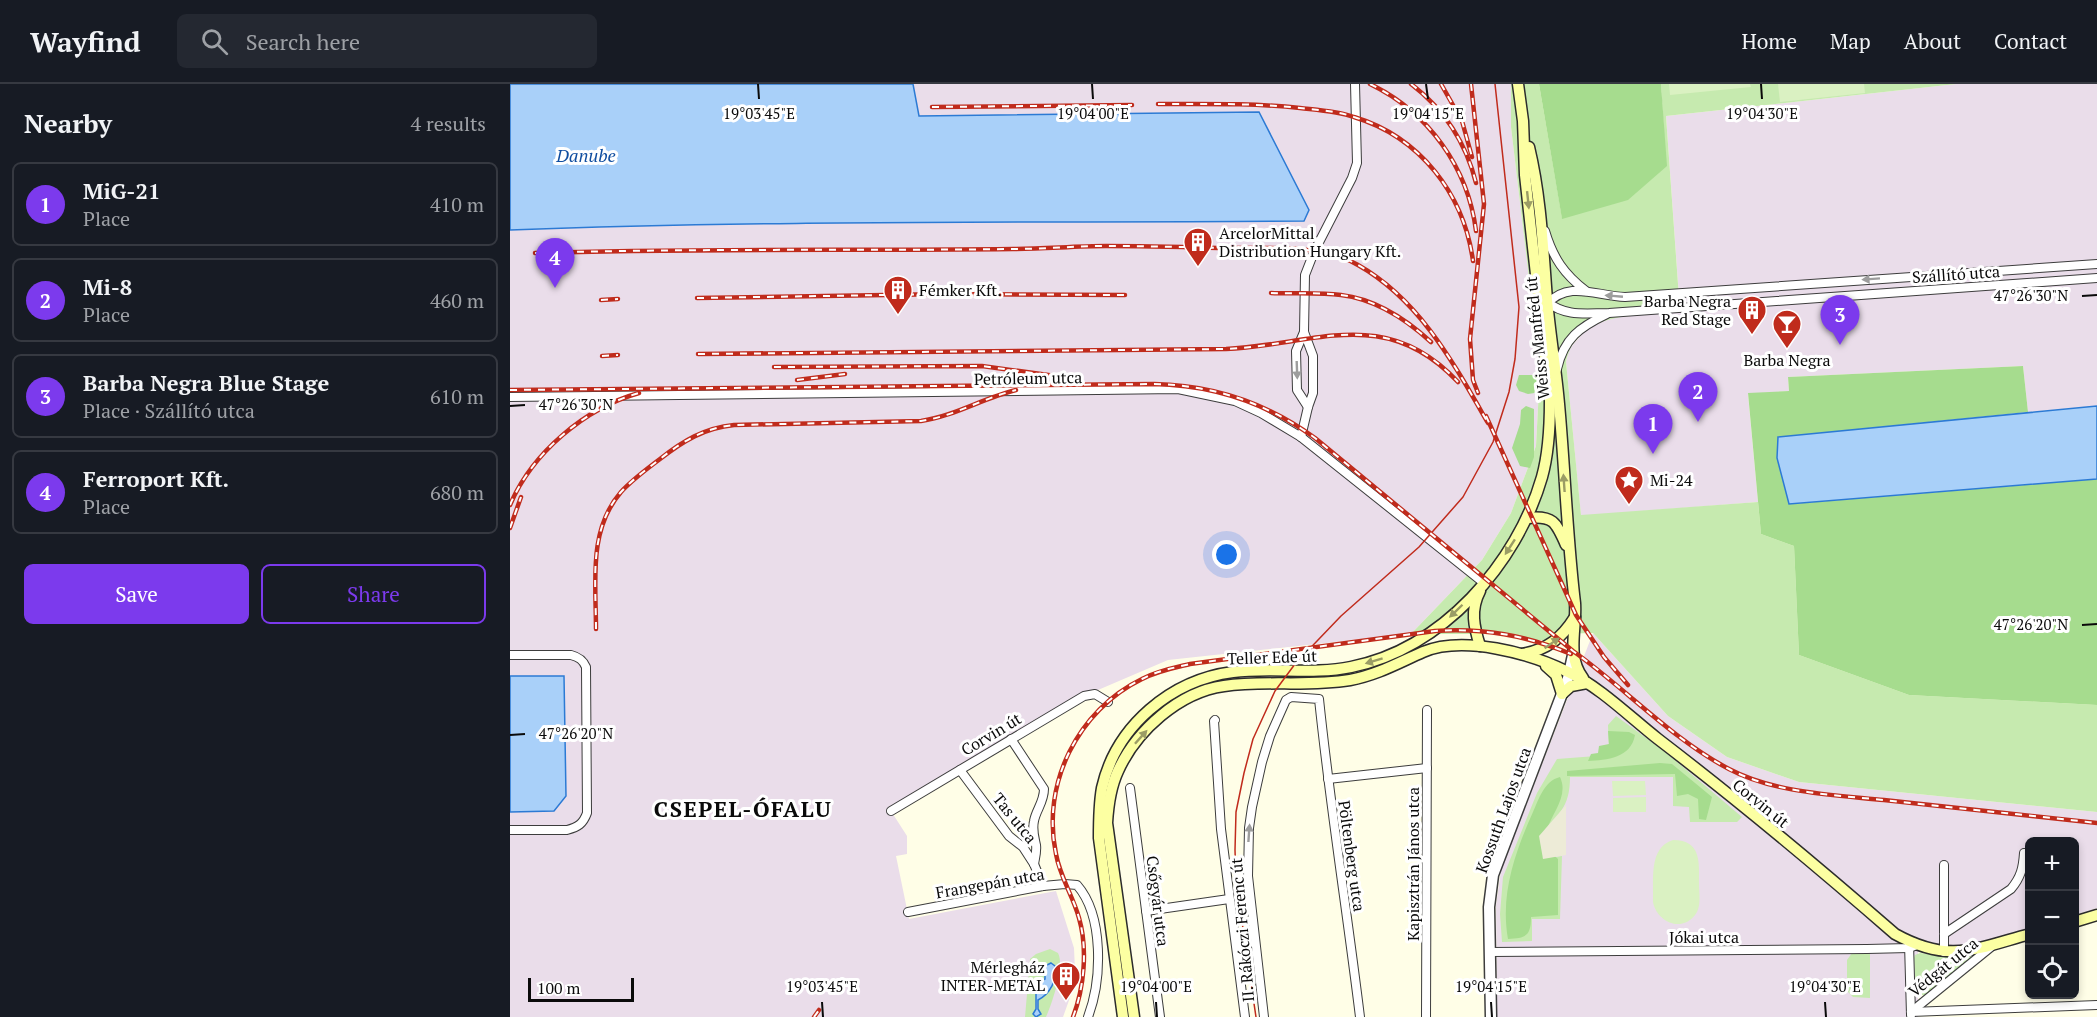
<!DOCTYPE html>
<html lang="en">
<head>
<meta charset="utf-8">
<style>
	:root { --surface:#171b24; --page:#242831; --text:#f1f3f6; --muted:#9ea1a6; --line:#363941; --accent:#7c3aed }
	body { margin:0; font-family:"PT Serif",serif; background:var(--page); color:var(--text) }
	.controls { position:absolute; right:18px; bottom:18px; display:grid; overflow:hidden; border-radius:9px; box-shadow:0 3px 9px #0003 }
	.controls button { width:54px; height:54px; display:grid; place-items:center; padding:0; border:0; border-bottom:2px solid var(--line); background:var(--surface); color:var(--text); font:30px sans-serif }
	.scale { position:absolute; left:18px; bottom:15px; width:106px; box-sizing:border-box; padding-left:6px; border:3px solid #0a0a0a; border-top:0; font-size:16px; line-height:21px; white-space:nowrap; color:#0a0a0a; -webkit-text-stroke:4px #fff; paint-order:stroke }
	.you { position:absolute; left:717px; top:471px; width:21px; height:21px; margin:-15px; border:4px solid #fff; border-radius:50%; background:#1a73e8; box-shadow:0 0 0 9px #1a73e833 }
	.badge { display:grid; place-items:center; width:39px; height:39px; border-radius:50%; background:var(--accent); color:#fff; font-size:20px; font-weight:700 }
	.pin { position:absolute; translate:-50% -50px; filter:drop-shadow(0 2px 3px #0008) }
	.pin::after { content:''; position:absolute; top:32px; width:21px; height:18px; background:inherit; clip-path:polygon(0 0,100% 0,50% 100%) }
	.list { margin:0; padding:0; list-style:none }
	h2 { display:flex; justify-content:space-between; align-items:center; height:78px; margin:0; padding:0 24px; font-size:26px }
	h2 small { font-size:20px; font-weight:400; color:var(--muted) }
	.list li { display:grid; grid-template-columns:39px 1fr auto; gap:18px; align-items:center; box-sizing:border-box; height:84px; margin:0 12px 12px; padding:0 12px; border:2px solid var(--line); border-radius:9px }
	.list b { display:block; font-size:22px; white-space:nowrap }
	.list p { margin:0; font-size:20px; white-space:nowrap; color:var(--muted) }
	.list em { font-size:20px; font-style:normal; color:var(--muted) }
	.actions { display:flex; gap:12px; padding:18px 24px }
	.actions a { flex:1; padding:14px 0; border:2px solid var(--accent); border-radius:9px; text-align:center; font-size:21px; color:var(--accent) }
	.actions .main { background:var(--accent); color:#fff }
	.icon { flex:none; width:33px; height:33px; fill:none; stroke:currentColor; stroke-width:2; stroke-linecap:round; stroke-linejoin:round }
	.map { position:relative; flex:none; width:1587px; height:933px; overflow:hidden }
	header { display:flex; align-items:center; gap:36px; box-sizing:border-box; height:84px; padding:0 30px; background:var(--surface); border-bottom:2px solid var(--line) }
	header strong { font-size:28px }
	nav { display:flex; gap:33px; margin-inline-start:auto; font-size:21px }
	.search { width:420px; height:54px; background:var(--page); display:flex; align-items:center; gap:15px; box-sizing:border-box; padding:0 21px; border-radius:9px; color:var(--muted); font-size:22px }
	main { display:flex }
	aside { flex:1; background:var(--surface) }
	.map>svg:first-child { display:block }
	.industrial { fill:#eaddea }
	.green { fill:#c6eaaf }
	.forest { fill:#a6dc8e }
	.pitch { fill:#daf1c2 }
	.plaza { fill:#edebd7 }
	.water { fill:#a9d0f9; stroke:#2c7ad4; stroke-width:1.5 }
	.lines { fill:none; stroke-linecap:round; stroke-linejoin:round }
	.minor-casing { stroke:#3d3d3d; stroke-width:10 }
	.tertiary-casing { stroke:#3d3d3d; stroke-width:13 }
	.secondary-casing { stroke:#2c2c2c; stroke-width:13 }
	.minor { stroke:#fff; stroke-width:8 }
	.tertiary { stroke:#fff; stroke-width:10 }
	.secondary { stroke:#fcffa2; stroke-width:10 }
	.tram { stroke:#c02b1c; stroke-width:1.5 }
	.rail-casing { stroke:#c02b1c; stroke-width:4.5 }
	.rail { stroke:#fff; stroke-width:2; stroke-dasharray:7; stroke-linecap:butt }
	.oneway { fill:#9b9d65 }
	.oneway2 { fill:#9d9d9d }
	.ticks { fill:none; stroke:#0a0a0a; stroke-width:2 }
	.labels { text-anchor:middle; stroke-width:6; stroke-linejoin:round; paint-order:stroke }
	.poi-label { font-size:16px; fill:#0a0a0a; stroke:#fff; text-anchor:start }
	.street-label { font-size:16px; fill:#0a0a0a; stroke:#fff }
	.water-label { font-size:18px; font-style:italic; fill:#0f4da0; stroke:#fff }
	.district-label { font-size:22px; font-weight:bold; letter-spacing:1.5px; fill:#0a0a0a; stroke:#fff }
	.ticks-label { font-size:15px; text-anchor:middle; fill:#0a0a0a; stroke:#fff; stroke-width:6; stroke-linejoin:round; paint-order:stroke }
</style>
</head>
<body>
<header>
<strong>Wayfind</strong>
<div class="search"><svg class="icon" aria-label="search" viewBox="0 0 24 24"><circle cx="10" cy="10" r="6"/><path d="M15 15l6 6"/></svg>Search here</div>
<nav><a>Home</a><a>Map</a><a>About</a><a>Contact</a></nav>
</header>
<main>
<aside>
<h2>Nearby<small>4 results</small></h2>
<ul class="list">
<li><span class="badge">1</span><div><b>MiG-21</b><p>Place</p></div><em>410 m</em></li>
<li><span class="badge">2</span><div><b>Mi-8</b><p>Place</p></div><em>460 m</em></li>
<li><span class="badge">3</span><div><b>Barba Negra Blue Stage</b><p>Place · Szállító utca</p></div><em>610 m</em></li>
<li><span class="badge">4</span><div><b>Ferroport Kft.</b><p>Place</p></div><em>680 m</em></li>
</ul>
<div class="actions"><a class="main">Save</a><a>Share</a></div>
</aside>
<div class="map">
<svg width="1587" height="933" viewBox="0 0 1587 933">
	<rect width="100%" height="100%" fill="#fffee7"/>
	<g class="industrial">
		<path d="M403 0H1001V43L1030 286 1026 362 1001 429 972 476 901 550 658 576 574 612 381 727 397 752V770L386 772 399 835 546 807 564 864 565 887 562 908 553 933H0V728L44 727 54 592H0V146L138 141 318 138 793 137 749 28 409 32Z"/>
		<path d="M1446 0H1587V322L1518 328 1513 282 1278 293 1279 307 1238 310 1248 418 1071 432 1056 278 1059 265 1077 245 1101 234 1170 227 1156 32Z"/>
		<path d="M1083 549 1158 632 1217 673 1289 698 1587 728V824L1565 831 1564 758H1520L1519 845 1435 870 1408 859V933H987L986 821 991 786Z"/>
	</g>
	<g class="green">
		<path d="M1001 0H1029L1052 134 1156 82 1151 0H1446L1156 32 1170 228C1128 232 1068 226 1056 278L1071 431 1248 418 1251 450 1284 462 1289 571 1399 611 1587 621V728L1289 698 1217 673 1158 632 1083 549 1045 550 1036 556H1024L1000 550H901L972 476 1001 429 1026 362 1030 286 1001 43Z"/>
		<path d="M1106 632 1154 667 1232 733 1227 738H1180L1179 723 1163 722V693H1060C1060 724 1048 731 1029 752L1033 775 1052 772 1050 835H1022V857L992 858 990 830 993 793 1027 709 1047 675 1099 671 1098 641Z"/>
		<path d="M540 865 548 869C555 882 542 919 536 933H515L520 875 526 870Z"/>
		<path d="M1342 869H1360V914L1343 913 1337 907V876Z"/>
		<path d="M1410 869 1430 872 1463 870 1465 872 1417 911H1409L1406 907 1404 874 1405 871Z"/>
	</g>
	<g class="forest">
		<path d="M1029 0H1151L1157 82 1118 116 1052 135Z"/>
		<path d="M1513 282 1518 328 1269 353 1267 374 1280 420 1587 395V621L1399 611 1289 571 1284 462 1251 450 1238 309 1279 307 1278 293Z"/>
		<path d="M1009 291H1022L1028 294 1031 308 1018 310 1009 307 1006 301Z"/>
		<path d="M1016 322 1024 325V373L1020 384 1010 382 1002 364 1010 340 1011 326Z"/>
		<path d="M1098 647 1119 648 1125 651C1121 674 1097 676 1078 677L1081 670 1088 669 1089 662 1099 660Z"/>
		<path d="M1150 679 1162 680 1202 713 1196 736 1189 735 1188 715 1178 710 1167 712 1165 690 1057 692V687Z"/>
		<path d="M1050 693C1059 712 1042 729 1037 746 1035 752 1037 759 1037 765L1048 775V831L1021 833C1021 852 1016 854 998 855 990 810 1005 768 1023 728 1029 715 1034 697 1050 693Z"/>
	</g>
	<g class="pitch">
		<path d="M1159 0H1240L1241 3 1160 11Z"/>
		<path d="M1268 0H1354L1355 9 1270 18Z"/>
		<path d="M1102 697H1135L1136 711 1103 712Z"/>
		<path d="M1136 713V728H1103V714Z"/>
		<path d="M1163 756C1192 756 1189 779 1189 800 1189 809 1191 820 1187 828 1174 850 1147 839 1143 818 1144 796 1138 764 1163 756Z"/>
	</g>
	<path class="plaza" d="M1056 721V771L1033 775 1029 752Z"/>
	<g class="water">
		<path d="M0 0H403L409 32 749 28 799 126 794 137C529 139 264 136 0 146Z"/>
		<path d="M1587 322V395L1279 420 1267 374 1268 353Z"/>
		<path d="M0 592H54L56 712 44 727 0 728Z"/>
		<path d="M541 879 545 882C548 895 540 910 528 916V925L531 930 526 933 523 930 526 925V900L535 895V891L531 884Z"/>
	</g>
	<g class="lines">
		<g class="minor-casing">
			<g id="minor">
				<path d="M1035 147C1043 174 1054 190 1076 207"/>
				<path d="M1037 218C1056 233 1076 229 1099 229L1587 194"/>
				<path d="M1037 220C1059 196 1086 212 1115 213L1587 180"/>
				<path d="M794 248 786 267 787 306 798 323"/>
				<path d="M1047 285C1054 254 1070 243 1097 230"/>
				<path d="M0 313 668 305 725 317 751 329 791 353 974 499"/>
				<path d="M791 353 798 323 803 309V272L794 248 795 191 804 168 842 94 847 79 845 0"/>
				<path d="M0 571H61C69 573 73 576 76 583L77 729C73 740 68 743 57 746H0"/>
				<path d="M705 636 704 637 711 745 735 933"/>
				<path d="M501 655 534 705C534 718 526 726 524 737 522 746 524 752 526 761 527 767 525 774 524 780"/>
				<path d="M450 686 499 752 513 763 524 780 533 802"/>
				<path d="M818 695 917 684"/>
				<path d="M620 704 650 933"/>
				<path d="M381 727 574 612 585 610 598 618"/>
				<path d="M636 827 719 815"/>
				<path d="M398 828 533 802 555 800 567 801C594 832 592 896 578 933"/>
				<path d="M1434 850 1501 805C1511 793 1513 784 1514 769"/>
				<path d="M1399 859 1401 931"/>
				<path d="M980 868 1357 865 1399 864 1407 861"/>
				<path d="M1434 868V781"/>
				<path d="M1401 928 1587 921"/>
				<path d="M1401 928 1481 863"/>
				<path d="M754 933 738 792 739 744 742 723 752 678 760 652 776 616 781 613 809 615C820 721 837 827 850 933"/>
				<path d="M916 933 917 626"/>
			</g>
		</g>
		<g class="tertiary-casing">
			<path id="tertiary" d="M981 933 979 823 983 791 1058 594 1063 571"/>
		</g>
		<g class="secondary-casing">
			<g id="secondary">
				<path d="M1019 63C1031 113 1033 164 1037 216 1040 251 1046 285 1049 320 1055 386 1057 453 1065 519 1067 544 1056 572 1073 594"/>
				<path d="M1017 434C1043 431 1046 438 1056 461"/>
				<path d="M970 507C960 526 964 543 970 562"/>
				<path d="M1012 570C1037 566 1052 554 1065 533"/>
				<path d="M1036 582 1046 591 1052 610"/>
				<path d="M1052 610 1061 602 1077 599"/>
				<path d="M1564 838 1587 831"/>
				<path d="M613 933 589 754C589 737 589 721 592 704 606 642 661 596 723 588 762 583 803 591 841 583 932 565 1007 480 1032 393 1039 368 1040 343 1040 317L1015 91 1013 37 1008 0"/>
				<path d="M624 933 597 739C598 722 600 704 608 687 626 647 669 608 714 602 756 596 798 603 840 596 867 591 888 579 913 568 953 551 1020 569 1058 588 1090 603 1120 633 1148 655 1229 717 1308 783 1385 850 1439 880 1465 865 1520 850"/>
			</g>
		</g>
		<use href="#minor" class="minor"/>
		<use href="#tertiary" class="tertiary"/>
		<use href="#secondary" class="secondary"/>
		<path class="tram" d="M746 933 726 797 725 766 726 728 734 689 743 655 765 607 785 580 831 532 909 463 953 413 983 358 999 308 1005 275 1009 223 985 0"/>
		<g class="rail-casing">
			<g id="rail">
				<path d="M860 0C918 28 958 83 966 147"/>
				<path d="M901 0C934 25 956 59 966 99"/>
				<path d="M931 0 952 37 962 73"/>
				<path d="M961 0 974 120 960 255 963 296 968 309"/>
				<path d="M648 20C696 20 742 19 790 24 808 26 827 27 844 33 910 53 954 110 963 177"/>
				<path d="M422 23 622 21"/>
				<path d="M25 169C184 164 344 167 503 165 534 165 565 162 596 162 634 162 672 163 711 164 753 165 811 159 848 181 910 216 944 280 978 339"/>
				<path d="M761 209C784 210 808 208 831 211 865 215 897 236 921 258"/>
				<path d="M187 214 438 210 615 211"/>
				<path d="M91 216 108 215"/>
				<path d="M188 270 716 265C805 261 875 220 948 298"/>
				<path d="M92 272 108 271"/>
				<path d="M264 283 472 282 560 294"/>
				<path d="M287 296 335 290"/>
				<path d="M0 306 644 300C703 301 757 319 805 354L1063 567C1116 605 1162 655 1219 685 1264 709 1325 711 1374 716 1445 724 1516 731 1587 739"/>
				<path d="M976 332 1066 531 1094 573 1118 601"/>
				<path d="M0 421C22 369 75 324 129 309"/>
				<path d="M0 444 11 413"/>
				<path d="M86 545C86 498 78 446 111 408 123 395 137 385 150 375 173 357 194 344 224 341L411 337C445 332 473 314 506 306"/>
				<path d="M304 933 309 926"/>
				<path d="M563 933C574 904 578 865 569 834 563 812 550 793 546 770 531 700 568 626 632 595 647 587 663 584 680 580L925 547C974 544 1015 551 1061 570"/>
			</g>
		</g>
		<use href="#rail" class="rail"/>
	</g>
	<defs><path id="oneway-solid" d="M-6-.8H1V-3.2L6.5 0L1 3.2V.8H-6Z" transform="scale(1.5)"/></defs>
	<g class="oneway">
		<use href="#oneway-solid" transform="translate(1018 116) rotate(84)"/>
		<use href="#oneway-solid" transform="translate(1054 399) rotate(-94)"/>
		<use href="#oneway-solid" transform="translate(1000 463) rotate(123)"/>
		<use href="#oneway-solid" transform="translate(946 527) rotate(136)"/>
		<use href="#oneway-solid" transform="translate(1042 559) rotate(-35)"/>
		<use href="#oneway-solid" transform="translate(864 577) rotate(163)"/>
		<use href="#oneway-solid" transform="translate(631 653) rotate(-48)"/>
	</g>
	<g class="oneway2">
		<use href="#oneway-solid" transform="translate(1361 195) rotate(176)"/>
		<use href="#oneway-solid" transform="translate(1104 212) rotate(-175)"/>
		<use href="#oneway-solid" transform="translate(787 286) rotate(88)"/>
		<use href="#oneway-solid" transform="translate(739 749) rotate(-86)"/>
	</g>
	<path class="ticks" d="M248 0 249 15M582 0 583 15M916 0 918 15M1251 0 1252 15M1572 212 1587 211M0 322 15 321M1572 541 1587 540M0 651 15 650M312 918 313 933M646 918 647 933M981 918 982 933M1315 918 1316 933"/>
	<defs>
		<g id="building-pin" transform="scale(1.5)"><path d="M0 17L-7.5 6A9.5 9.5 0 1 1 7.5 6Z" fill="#c02b1c" stroke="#fff"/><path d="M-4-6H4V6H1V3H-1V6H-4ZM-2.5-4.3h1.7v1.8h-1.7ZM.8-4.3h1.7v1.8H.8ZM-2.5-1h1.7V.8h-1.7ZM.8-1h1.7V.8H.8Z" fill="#fff"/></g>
		<g id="bar-pin" transform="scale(1.5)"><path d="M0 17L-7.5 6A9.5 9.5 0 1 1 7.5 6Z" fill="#c02b1c" stroke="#fff"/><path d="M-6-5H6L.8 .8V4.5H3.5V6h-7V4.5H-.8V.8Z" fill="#fff"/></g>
		<g id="sight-pin" transform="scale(1.5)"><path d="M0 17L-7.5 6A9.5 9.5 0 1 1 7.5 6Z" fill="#c02b1c" stroke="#fff"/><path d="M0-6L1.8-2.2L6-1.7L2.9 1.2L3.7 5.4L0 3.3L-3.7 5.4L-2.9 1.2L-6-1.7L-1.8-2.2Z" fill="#fff"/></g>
	</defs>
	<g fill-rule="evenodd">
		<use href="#building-pin" x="688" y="158"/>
		<use href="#building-pin" x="388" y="206"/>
		<use href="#building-pin" x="1242" y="226"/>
		<use href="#bar-pin" x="1277" y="240"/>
		<use href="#sight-pin" x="1119" y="396"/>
		<use href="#building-pin" x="556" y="892"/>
	</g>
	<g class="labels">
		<g class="poi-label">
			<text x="709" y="155">ArcelorMittal<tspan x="709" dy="18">Distribution Hungary Kft.</tspan></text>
			<text x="409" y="212">Fémker Kft.</text>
			<text x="1221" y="223" text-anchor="end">Barba Negra<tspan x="1221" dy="18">Red Stage</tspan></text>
			<text x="1277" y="282" text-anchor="middle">Barba Negra</text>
			<text x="1140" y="402">Mi-24</text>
			<text x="535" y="889" text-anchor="end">Mérlegház<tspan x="535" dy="18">INTER-METAL</tspan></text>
		</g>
		<g class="street-label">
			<text transform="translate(1446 190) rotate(-4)" y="6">Szállító utca</text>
			<text transform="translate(1027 254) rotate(-96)" y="6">Weiss Manfréd út</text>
			<text transform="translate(518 294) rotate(-1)" y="6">Petróleum utca</text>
			<text transform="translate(762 573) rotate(-2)" y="6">Teller Ede út</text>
			<text transform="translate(481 650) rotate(-31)" y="6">Corvin út</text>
			<text transform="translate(1251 719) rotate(39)" y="6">Corvin út</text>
			<text transform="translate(993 726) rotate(-70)" y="6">Kossuth Lajos utca</text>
			<text transform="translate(505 734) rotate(51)" y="6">Tas utca</text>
			<text transform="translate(842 772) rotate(82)" y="6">Pöltenberg utca</text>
			<text transform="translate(903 780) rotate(-90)" y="6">Kapisztrán János utca</text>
			<text transform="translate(480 799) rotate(-10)" y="6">Frangepán utca</text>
			<text transform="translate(648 817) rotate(83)" y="6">Csőgyár utca</text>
			<text transform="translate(732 846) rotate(-95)" y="6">II. Rákóczi Ferenc út</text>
			<text x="1194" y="859">Jókai utca</text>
			<text transform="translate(1433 883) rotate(-39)" y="6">Védgát utca</text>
		</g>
		<g class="water-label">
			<text x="76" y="78">Danube</text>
		</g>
		<g class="district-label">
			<text x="233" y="733">CSEPEL-ÓFALU</text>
		</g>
	</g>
	<g class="ticks-label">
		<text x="249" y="35">19°03'45"E</text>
		<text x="583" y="35">19°04'00"E</text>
		<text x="918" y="35">19°04'15"E</text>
		<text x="1252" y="35">19°04'30"E</text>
		<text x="1521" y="217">47°26'30"N</text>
		<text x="66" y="326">47°26'30"N</text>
		<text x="1521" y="546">47°26'20"N</text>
		<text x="66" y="655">47°26'20"N</text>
		<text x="312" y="908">19°03'45"E</text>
		<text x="646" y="908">19°04'00"E</text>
		<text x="981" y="908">19°04'15"E</text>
		<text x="1315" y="908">19°04'30"E</text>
	</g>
</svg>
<div class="controls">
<button>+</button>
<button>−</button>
<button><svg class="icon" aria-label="locate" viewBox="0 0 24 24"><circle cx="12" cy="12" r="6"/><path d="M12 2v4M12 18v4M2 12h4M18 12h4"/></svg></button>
</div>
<div class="scale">100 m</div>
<div class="you"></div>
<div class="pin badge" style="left:1143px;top:370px">1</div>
<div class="pin badge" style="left:1188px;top:338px">2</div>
<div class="pin badge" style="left:1330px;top:261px">3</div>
<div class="pin badge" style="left:45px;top:204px">4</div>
</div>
</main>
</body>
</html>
